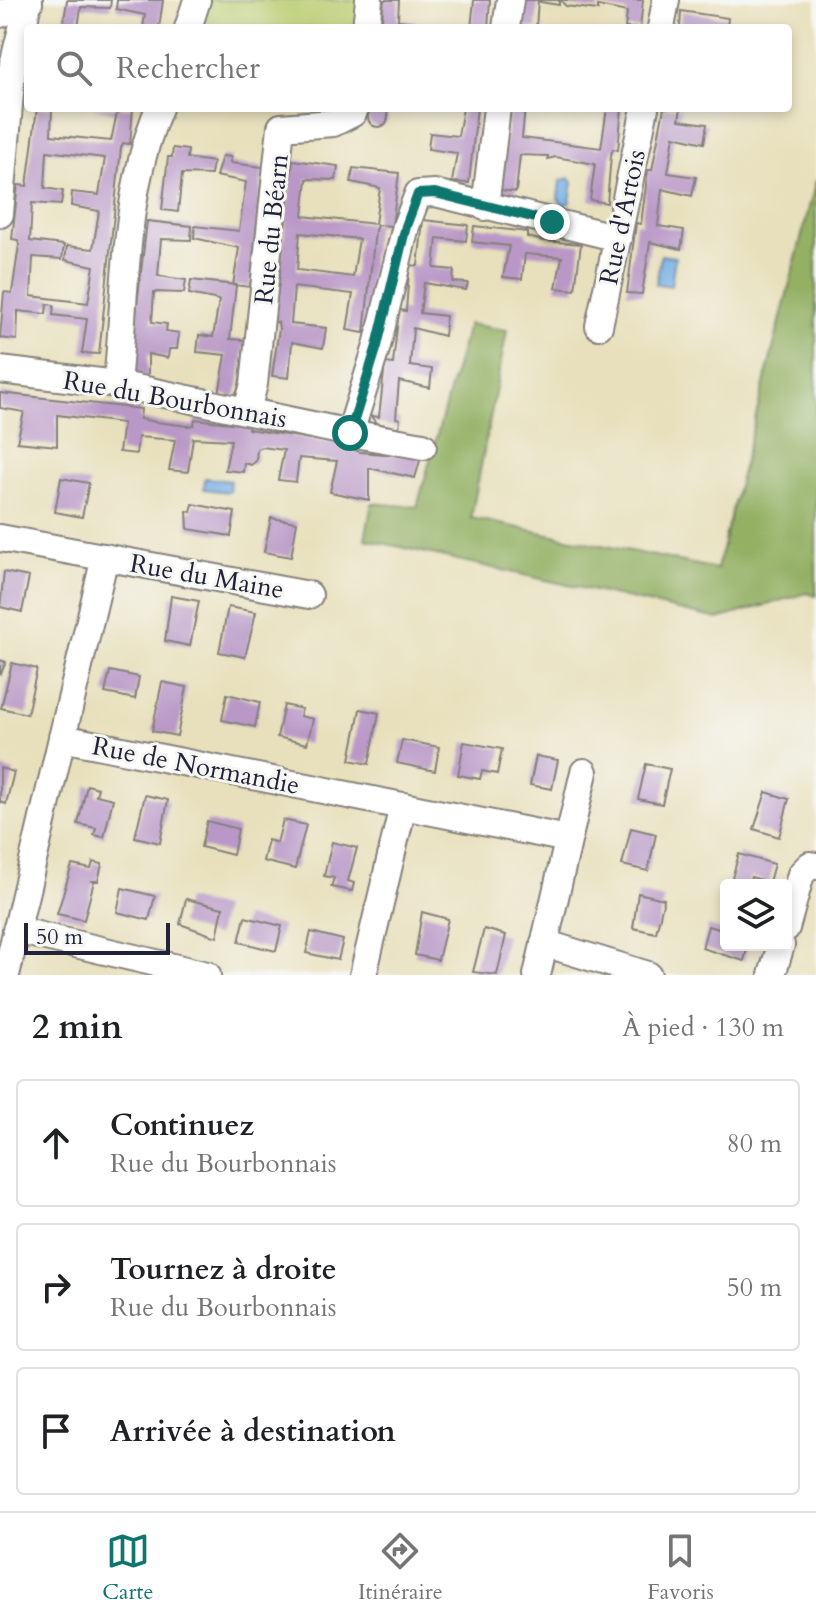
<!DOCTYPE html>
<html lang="fr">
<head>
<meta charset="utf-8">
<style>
	:root { --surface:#fff; --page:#f6f6f6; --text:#202124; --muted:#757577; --line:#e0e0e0; --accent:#0f766e }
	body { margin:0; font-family:Cardo,serif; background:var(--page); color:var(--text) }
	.controls { position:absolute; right:24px; bottom:24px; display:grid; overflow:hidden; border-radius:8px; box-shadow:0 4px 12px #0003 }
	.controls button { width:72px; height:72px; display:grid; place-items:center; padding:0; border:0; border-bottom:2px solid var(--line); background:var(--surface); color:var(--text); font:40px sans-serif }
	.scale { position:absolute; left:24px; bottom:20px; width:146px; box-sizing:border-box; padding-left:8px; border:4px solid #22223b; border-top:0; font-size:22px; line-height:28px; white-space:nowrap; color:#22223b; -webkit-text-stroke:6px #f6f6f2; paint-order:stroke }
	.stop { position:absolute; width:24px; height:24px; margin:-18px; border:6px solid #0f766e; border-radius:50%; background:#fff }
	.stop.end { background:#0f766e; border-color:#fff; box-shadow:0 2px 8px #0008 }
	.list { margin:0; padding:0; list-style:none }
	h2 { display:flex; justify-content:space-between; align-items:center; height:104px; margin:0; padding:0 32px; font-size:34px }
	h2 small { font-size:26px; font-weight:400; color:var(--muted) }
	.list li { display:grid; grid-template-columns:52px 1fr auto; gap:24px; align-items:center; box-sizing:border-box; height:128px; margin:0 16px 16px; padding:0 16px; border:2px solid var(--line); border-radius:8px }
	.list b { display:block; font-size:30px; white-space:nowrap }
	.list p { margin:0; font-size:26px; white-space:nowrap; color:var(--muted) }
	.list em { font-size:26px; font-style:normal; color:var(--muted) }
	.icon { flex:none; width:44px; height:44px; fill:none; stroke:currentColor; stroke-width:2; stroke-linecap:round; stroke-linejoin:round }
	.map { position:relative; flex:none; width:816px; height:975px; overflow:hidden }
	.search { position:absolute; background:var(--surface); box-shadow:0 4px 12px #0003; left:24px; right:24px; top:24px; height:88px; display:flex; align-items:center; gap:20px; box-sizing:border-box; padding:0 28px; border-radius:8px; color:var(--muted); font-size:30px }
	.sheet { height:536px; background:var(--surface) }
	nav { display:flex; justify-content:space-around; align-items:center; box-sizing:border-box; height:112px; border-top:2px solid var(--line); background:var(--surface); font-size:22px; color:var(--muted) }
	nav a { display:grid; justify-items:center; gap:4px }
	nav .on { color:var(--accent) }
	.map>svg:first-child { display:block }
	.green { fill:#bacd71; stroke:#6e7856; stroke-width:2 }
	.forest { fill:#93b063; stroke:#5a694f; stroke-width:2 }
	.water { fill:#73aee4; stroke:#4a6890; stroke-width:2 }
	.building { fill:#b998c7; fill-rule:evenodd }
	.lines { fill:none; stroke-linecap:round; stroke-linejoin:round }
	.minor-casing { stroke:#85817c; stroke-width:30 }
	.minor { stroke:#fff; stroke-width:26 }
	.route { stroke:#0f766e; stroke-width:10 }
	.labels { text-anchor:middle; stroke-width:6; stroke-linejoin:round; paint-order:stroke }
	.street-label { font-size:26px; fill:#22223b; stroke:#f6f6f2 }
</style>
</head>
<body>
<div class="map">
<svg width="816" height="975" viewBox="0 0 816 975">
	<rect width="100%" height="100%" fill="#f6f6f2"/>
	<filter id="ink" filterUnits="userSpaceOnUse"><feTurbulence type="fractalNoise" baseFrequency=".0125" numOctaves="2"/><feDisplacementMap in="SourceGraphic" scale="16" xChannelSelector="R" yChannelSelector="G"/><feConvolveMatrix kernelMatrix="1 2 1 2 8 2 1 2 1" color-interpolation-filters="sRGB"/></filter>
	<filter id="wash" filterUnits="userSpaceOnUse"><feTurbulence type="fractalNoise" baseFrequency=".006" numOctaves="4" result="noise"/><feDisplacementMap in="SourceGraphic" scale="32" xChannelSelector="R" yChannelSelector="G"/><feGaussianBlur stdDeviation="1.8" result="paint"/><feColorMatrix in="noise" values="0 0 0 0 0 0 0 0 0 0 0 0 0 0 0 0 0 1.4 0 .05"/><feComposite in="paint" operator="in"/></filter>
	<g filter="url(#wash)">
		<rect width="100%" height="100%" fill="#e8e0bc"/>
		<path class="green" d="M197 0H369L366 28H188Z"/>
		<path class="forest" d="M816 180V596L807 593 718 619 365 539 372 503 417 507 468 324 507 330 471 518 717 569Z"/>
		<g class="water">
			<path d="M569 178 573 182 570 202 564 206 558 199 560 181Z"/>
			<path d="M661 255 675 257 671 286 656 284Z"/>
			<path d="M205 478 230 481 229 492 204 489Z"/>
		</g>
		<g id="blocks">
			<g class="building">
				<path d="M67 0H111L110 8 81 7 78 28H63Z"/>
				<path d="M117 0H163L159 28H143L145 15 116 9Z"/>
				<path d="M384 0H399L398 20 426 23V28H381Z"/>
				<path d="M474 0H490L488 28H471Z"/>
				<path d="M522 0H538L536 28H518Z"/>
				<path d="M540 0H559V5L540 2Z"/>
				<path d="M560 0H643L640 28H625L627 12 598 6V10L566 6Z"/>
				<path d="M681 11 728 18 727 28H680Z"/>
				<circle cx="378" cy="117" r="10"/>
				<path d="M37 108H52L51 135 111 141 117 113 92 108H133L130 144 123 143 121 148 99 354 82 353 87 319 53 315 54 305 47 304 46 314 18 311 17 340 0 338 4 292 12 293 19 245 18 240 12 239 18 185 27 186ZM47 151 105 158 99 195 72 192 71 206 99 211 93 249 67 246 65 260 94 266 88 303 31 296 33 257 62 259 64 245 30 241 32 203 61 205 63 191 45 188Z"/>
				<path d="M463 108H477L469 183 452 182 457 153 428 149 430 133 458 136Z"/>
				<path d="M510 108H525L522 138 601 148 607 108H622L618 150 613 149 611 155 607 203 590 200 595 164 556 157 548 159V156L520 155 516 192 499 190Z"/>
				<path d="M664 108H681L679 120 707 124 704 143 674 136 668 173 696 177 692 196 662 189 658 226 684 230 681 249 650 242 642 294 627 293 636 223 641 224 648 170H652Z"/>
				<path d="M173 148 188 150 187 158 213 162 211 175 182 174 178 212 162 210 168 157H172Z"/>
				<path d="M222 156 231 157 230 163 263 167 250 287 233 285 239 248 194 238 195 226 239 231 246 182 216 176Z"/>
				<path d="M293 160 338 166 336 180 307 179 303 216 375 224 380 188 351 182 353 168 399 173 392 226 377 225 375 231 364 333 347 330 353 294 294 287 291 324 326 328 323 348 292 342 289 378 272 376 279 329 278 322H274ZM300 233 359 239 353 277 297 270Z"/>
				<path d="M423 220 468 225 466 241 437 238 434 268 454 270 453 282 468 283 466 290 424 283 420 313 446 316 444 336 413 328 410 366 432 369 430 388 399 381 396 418 400 419 399 428 376 423 371 416 379 417 385 363 393 364 399 310 406 311 409 271 410 265 418 266Z"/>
				<path d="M147 221 192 226 191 240 161 239 158 276 186 280 184 293 154 292 152 322 167 324 166 331 179 333 177 349H169L168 358 148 354V376L129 374Z"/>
				<path d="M474 226 527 232V237L543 241 581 244 575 290 556 288 562 257 525 254 522 279 503 277 509 246 472 242Z"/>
				<path d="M191 280 236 285 230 339 245 340 239 386 234 397 219 394 226 355 197 352 199 335 213 337 219 300 189 294Z"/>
				<path d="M0 393 141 409 140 419 156 422 188 426 194 425 195 419 249 425 248 429 355 446V450L360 452 421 457 415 478 369 468V500L330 492 337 461 299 458 296 482 278 480 284 450 262 447 257 449 256 461 251 465 244 463 243 472 225 470 231 440 193 438 188 472 169 470 175 440 138 437 136 454 119 452 123 423 57 415V446L17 442 24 412 0 408Z"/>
				<path d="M61 478 89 483 82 517 55 512Z"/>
				<path d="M193 504 235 512 231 536 188 529 187 511 191 512Z"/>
				<path d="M271 518 297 522 291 557 264 552Z"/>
				<path d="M4 572 29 577 22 612 0 607Z"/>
				<path d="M171 596 199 601 190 646 165 641Z"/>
				<path d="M228 607 256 612 245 657 219 652Z"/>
				<path d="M0 660 6 662 0 675Z"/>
				<path d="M12 663 37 669 27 714 1 708Z"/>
				<path d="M110 671 139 677 135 699 105 693Z"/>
				<path d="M162 682 187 687 177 736 152 731Z"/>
				<path d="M227 694 260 702 255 727 222 720Z"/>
				<path d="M284 705 302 709 300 716 313 719 307 744 277 737Z"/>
				<path d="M360 709 379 713 369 764 350 760Z"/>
				<path d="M402 740 439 747 435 771 397 763Z"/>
				<path d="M464 742 502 749 497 774 482 771 480 779 458 775Z"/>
				<path d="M536 756 558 760 552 789 530 785Z"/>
				<path d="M646 764 670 769 662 804 638 799Z"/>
				<path d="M0 768 14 772 6 804 0 802Z"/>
				<path d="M87 785 98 788 96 795 113 799 104 837 94 835 96 828 78 824Z"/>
				<path d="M766 792 789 799 779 837 754 829Z"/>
				<path d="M145 795 168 800 160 843 135 837Z"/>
				<path d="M283 820 306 825 295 869 263 861 268 840 277 843Z"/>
				<path d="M207 821 238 829 233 855 201 847Z"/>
				<path d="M631 828 656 834 648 871 622 865Z"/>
				<path d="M332 842 357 848 348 881 354 883 352 891 331 887 334 878 324 876Z"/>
				<path d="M739 854 774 864 769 882 751 877 749 885H730Z"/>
				<path d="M93 862 102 864 98 881H90H94L84 920 57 914 72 865 91 869Z"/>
				<path d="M122 888 155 896 149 920 117 912Z"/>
				<path d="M638 893 664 899 656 933 633 928Z"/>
				<path d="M186 899 223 908 217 937 180 924Z"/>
				<path d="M422 912 448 919 438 960 415 955Z"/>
				<path d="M245 917 282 926 276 951 239 942Z"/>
				<path d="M708 926 726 931V945H748L744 961 702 948Z"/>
				<path d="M484 929 506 935 497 975 473 972Z"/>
				<path d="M311 932 343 940 338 960 306 953Z"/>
			</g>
		</g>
	</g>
	<g filter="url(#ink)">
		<use href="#blocks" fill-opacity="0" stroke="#85817c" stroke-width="2"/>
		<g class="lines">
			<g class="minor-casing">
				<g id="minor">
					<path d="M0 14 29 3"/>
					<path d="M188 28 197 0"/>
					<path d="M366 28 369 0"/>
					<path d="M506 28 510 0"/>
					<path d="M661 28 666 0"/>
					<path d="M485 207 497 108"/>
					<path d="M0 214 12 69 29 0"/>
					<path d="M599 326 645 108"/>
					<path d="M0 370 117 384 350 433 377 346 406 226 418 194 435 193 618 238"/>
					<path d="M117 384C126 293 123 194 159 108"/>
					<path d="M247 410 254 384 281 127 333 123 353 113 355 108"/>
					<path d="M350 433 423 446"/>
					<path d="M0 538 309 595"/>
					<path d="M62 738 105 557"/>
					<path d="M786 928 801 874 810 865 816 866"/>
					<path d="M16 930 207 975"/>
					<path d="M544 943 648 975"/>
					<path d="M6 975 62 738 568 839"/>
					<path d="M363 975 403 806"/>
					<path d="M537 975 584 772"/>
					<path d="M772 975 781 945"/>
				</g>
			</g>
			<use href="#minor" class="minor"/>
		</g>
	</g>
	<g class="lines" filter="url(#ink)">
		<path class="route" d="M350 433 377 346 406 226 418 194 435 193 552 222"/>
	</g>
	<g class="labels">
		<g class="street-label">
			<text transform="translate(622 217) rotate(-78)" y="9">Rue d'Artois</text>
			<text transform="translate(271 229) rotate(-84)" y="9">Rue du Béarn</text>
			<text transform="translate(175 399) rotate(10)" y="9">Rue du Bourbonnais</text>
			<text transform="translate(207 576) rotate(10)" y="9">Rue du Maine</text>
			<text transform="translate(196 765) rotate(11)" y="9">Rue de Normandie</text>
		</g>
	</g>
</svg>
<div class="controls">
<button><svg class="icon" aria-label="layers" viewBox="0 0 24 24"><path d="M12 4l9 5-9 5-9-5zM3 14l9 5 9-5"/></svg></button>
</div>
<div class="scale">50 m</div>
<div class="stop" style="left:350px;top:433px"></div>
<div class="stop end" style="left:552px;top:222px"></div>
<div class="search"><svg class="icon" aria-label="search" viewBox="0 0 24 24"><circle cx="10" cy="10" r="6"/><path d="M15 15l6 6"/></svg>Rechercher</div>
</div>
<section class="sheet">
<h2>2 min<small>À pied · 130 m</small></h2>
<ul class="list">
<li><svg class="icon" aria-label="ahead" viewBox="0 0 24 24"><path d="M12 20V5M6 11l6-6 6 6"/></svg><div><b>Continuez</b><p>Rue du Bourbonnais</p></div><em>80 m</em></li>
<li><svg class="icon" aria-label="right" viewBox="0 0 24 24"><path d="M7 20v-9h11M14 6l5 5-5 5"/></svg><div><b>Tournez à droite</b><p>Rue du Bourbonnais</p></div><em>50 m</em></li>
<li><svg class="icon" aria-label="arrive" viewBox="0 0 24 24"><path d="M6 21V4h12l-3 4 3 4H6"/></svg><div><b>Arrivée à destination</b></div></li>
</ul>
</section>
<nav>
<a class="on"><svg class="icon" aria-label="map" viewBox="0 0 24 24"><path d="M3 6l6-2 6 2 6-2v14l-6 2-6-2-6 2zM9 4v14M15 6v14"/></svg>Carte</a>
<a><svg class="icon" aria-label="directions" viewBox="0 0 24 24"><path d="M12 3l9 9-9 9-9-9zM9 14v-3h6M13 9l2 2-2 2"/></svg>Itinéraire</a>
<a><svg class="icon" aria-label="saved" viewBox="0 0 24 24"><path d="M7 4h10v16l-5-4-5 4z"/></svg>Favoris</a>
</nav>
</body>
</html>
